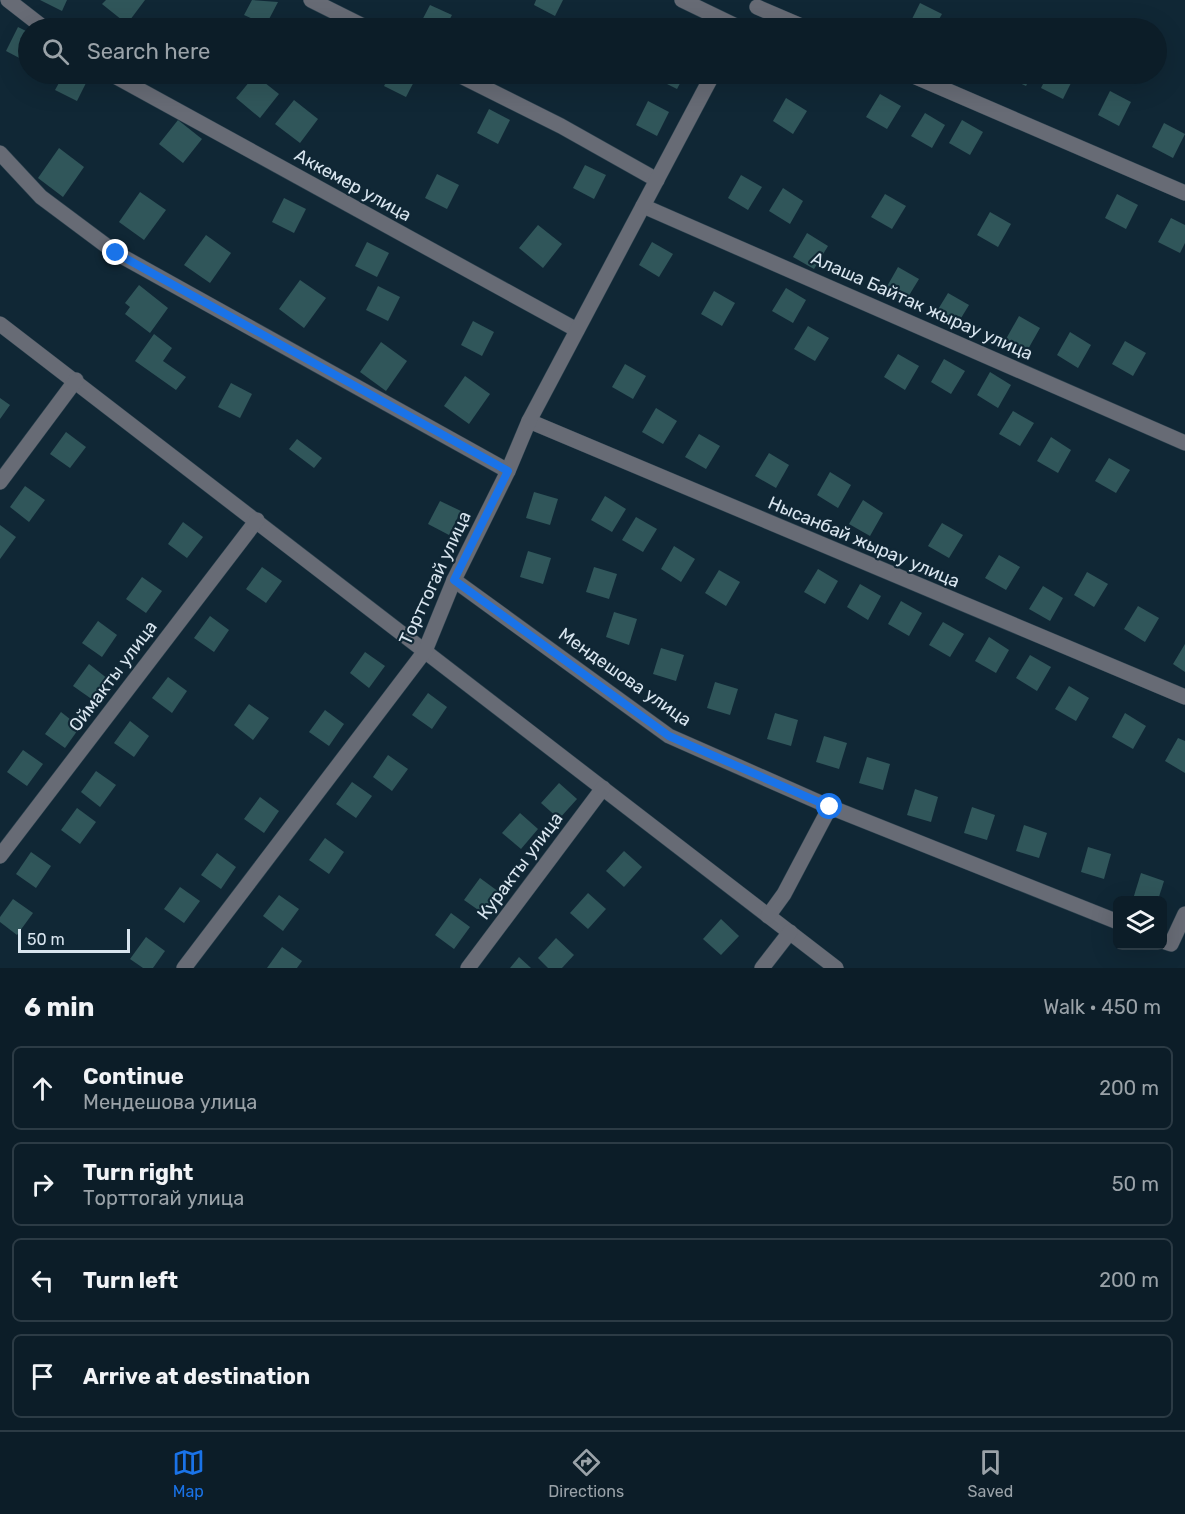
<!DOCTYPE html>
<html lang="en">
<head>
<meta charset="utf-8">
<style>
	:root { --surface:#0c1d28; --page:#1a2a34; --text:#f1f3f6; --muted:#9aa2a8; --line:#2c3b45; --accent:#1a73e8 }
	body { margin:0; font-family:Rubik,sans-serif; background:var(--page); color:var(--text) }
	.controls { position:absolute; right:18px; bottom:18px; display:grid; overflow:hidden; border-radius:9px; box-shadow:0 6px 24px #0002 }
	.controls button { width:54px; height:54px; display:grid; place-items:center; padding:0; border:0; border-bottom:2px solid var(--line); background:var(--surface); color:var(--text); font:30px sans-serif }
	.scale { position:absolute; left:18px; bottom:15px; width:112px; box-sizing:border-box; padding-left:6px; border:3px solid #d8e5ef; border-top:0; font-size:16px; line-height:21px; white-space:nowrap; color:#d8e5ef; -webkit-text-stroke:4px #102735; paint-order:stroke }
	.stop { position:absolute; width:18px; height:18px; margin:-14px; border:4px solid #1a73e8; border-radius:50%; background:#fff }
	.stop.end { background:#1a73e8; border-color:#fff; box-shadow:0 2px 6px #0008 }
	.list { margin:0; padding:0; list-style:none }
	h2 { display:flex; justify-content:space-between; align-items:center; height:78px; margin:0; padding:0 24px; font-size:26px }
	h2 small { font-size:20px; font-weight:400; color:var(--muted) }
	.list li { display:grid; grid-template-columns:39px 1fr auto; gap:18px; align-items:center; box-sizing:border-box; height:84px; margin:0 12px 12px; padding:0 12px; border:2px solid var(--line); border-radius:9px }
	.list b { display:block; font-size:22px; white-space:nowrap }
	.list p { margin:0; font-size:20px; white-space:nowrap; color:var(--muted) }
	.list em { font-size:20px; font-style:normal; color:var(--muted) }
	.icon { flex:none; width:33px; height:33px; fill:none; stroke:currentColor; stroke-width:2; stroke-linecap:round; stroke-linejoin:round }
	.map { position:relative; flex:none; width:1185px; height:968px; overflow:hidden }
	.search { position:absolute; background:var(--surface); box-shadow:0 6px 24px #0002; left:18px; right:18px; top:18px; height:66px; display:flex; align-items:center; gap:15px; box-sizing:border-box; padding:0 21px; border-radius:33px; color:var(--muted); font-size:22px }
	.sheet { height:462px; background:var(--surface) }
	nav { display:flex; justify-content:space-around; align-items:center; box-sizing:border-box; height:84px; border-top:2px solid var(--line); background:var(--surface); font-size:16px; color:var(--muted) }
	nav a { display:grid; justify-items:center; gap:3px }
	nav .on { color:var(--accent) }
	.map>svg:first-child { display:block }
	.building { fill:#30565a }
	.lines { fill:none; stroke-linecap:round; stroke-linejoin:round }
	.minor-casing { stroke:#2c424f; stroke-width:16 }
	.minor { stroke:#676b75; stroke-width:15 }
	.route { stroke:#1a73e8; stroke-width:8 }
	.labels { text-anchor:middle; stroke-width:4.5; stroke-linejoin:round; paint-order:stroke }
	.street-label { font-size:18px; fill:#d8e5ef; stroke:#102735 }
</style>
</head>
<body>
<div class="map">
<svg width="1185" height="968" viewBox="0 0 1185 968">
	<rect width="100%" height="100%" fill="#102735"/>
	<g class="building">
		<path d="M40 0H67L62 11Z"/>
		<path d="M106 0H145L127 24 102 4Z"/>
		<path d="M252 0 278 2 266 25 244 15Z"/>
		<path d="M536 0H563L555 16 534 5Z"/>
		<path d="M920 3 942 14 934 28 908 27Z"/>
		<path d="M430 5 452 15 445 28H418Z"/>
		<path d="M314 19 333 28H310Z"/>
		<path d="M18 27 28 32 27 62 6 51Z"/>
		<path d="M64 74H83L89 77 77 101 55 90Z"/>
		<path d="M391 74H418L406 97 384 86Z"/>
		<path d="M658 74H685L677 89 655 78Z"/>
		<path d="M1001 74H1032L1026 86Z"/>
		<path d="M1048 74 1075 75 1063 99 1041 88Z"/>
		<path d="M255 75 279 94 260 118 236 98Z"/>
		<path d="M1110 91 1131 102 1119 126 1098 115Z"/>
		<path d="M880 94 901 106 887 129 866 117Z"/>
		<path d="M786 98 807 111 793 134 773 121Z"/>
		<path d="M294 100 318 119 300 143 275 124Z"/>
		<path d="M648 101 669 112 657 136 636 125Z"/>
		<path d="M489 109 510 120 498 144 477 133Z"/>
		<path d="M925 113 945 125 932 148 911 136Z"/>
		<path d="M178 120 202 139 183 163 159 144Z"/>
		<path d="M962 120 983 132 970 155 949 143Z"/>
		<path d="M1164 123 1185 134 1173 158 1152 147Z"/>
		<path d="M59 148 84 167 63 197 38 178Z"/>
		<path d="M585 165 606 175 594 199 573 188Z"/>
		<path d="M437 174 459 185 447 209 425 198Z"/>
		<path d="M741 175 762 187 748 210 728 198Z"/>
		<path d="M783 188 803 201 790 224 769 211Z"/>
		<path d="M140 192 166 210 144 240 119 222Z"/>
		<path d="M885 194 906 206 892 229 871 217Z"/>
		<path d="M1117 194 1138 205 1126 229 1105 218Z"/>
		<path d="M284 198 306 209 294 233 272 222Z"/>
		<path d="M990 212 1011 224 998 247 977 235Z"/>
		<path d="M1171 218 1185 225V243L1180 253 1158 242Z"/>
		<path d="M538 225 562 244 543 268 519 248Z"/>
		<path d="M807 233 828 246 814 269 793 257Z"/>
		<path d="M206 235 231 253 210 283 184 265Z"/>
		<path d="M367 242 389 253 377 277 355 266Z"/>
		<path d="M652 242 673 254 659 277 639 265Z"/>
		<path d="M898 267 919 279 905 302 885 290Z"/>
		<path d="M300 280 326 298 304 328 279 309Z"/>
		<path d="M139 285 168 308 150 333 125 314 130 307 125 303Z"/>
		<path d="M378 286 400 297 388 321 366 310Z"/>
		<path d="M786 288 806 300 793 323 772 311Z"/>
		<path d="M714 291 735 303 722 326 701 314Z"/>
		<path d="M948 293 969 305 955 328 934 316Z"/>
		<path d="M1019 316 1040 328 1027 351 1006 339Z"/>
		<path d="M473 321 494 332 482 356 461 345Z"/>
		<path d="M808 326 829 338 815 361 794 349Z"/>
		<path d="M1070 332 1091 345 1078 368 1057 355Z"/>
		<path d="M154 334 172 348 163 361 186 377 176 390 135 361Z"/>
		<path d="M1125 341 1146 353 1133 376 1112 364Z"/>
		<path d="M381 342 407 361 386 391 360 372Z"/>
		<path d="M898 354 919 366 905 390 884 377Z"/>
		<path d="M944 359 965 371 951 394 931 382Z"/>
		<path d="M625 364 646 376 633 399 612 387Z"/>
		<path d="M990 372 1011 385 998 408 977 395Z"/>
		<path d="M465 376 490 394 469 424 444 406Z"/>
		<path d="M231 383 252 394 240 418 218 407Z"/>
		<path d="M0 398 10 405 0 419Z"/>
		<path d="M656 408 677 421 663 444 642 432Z"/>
		<path d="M1013 411 1034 423 1020 446 999 434Z"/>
		<path d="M66 432 86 447 70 468 50 454Z"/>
		<path d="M699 434 720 446 706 469 685 457Z"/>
		<path d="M1051 437 1071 450 1058 473 1037 461Z"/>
		<path d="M297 439 322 458 314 468 289 449Z"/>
		<path d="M769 453 789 465 776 488 755 476Z"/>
		<path d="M1109 458 1130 470 1116 493 1095 481Z"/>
		<path d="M830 472 851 485 838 508 817 495Z"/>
		<path d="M25 486 45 500 29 522 10 507Z"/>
		<path d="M534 492 558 499 550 525 526 518Z"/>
		<path d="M605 496 626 509 612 532 591 520Z"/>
		<path d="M863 500 883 513 870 536 849 524Z"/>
		<path d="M440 501 461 511 449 535 428 524Z"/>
		<path d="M636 517 657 529 643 552 622 540Z"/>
		<path d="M183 522 203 537 187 558 168 544Z"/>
		<path d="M942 523 963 535 949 558 928 546Z"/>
		<path d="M0 525 16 537 0 559Z"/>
		<path d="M674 546 695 559 681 582 661 569Z"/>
		<path d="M528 551 551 558 543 584 520 577Z"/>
		<path d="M999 555 1020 567 1006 590 985 578Z"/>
		<path d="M262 567 282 581 266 603 246 589Z"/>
		<path d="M594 567 617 574 609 599 586 592Z"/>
		<path d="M818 569 838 581 825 604 804 592Z"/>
		<path d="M719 570 740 582 726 606 705 593Z"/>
		<path d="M1087 572 1108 584 1094 607 1074 595Z"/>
		<path d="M142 577 162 591 146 613 126 599Z"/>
		<path d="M860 584 881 596 868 620 847 607Z"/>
		<path d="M1043 586 1063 598 1050 621 1029 609Z"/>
		<path d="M901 601 922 613 909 636 888 624Z"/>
		<path d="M1138 606 1159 618 1145 642 1124 629Z"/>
		<path d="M614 612 637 619 629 645 606 637Z"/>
		<path d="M210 616 229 630 214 652 194 638Z"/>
		<path d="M98 621 117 635 102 657 82 643Z"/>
		<path d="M943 622 964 634 950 657 929 645Z"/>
		<path d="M989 637 1009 650 996 673 975 661Z"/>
		<path d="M1185 644V672L1173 664Z"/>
		<path d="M661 648 684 655 676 681 653 674Z"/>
		<path d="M365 652 385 666 369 688 350 673Z"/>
		<path d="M1030 655 1051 667 1037 691 1016 678Z"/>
		<path d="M89 664 108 679 93 700 73 686Z"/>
		<path d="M168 677 187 691 172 713 152 698Z"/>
		<path d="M715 682 738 689 730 715 707 708Z"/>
		<path d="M1069 686 1089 698 1076 721 1055 709Z"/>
		<path d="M428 693 447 707 432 729 412 715Z"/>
		<path d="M249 704 269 718 253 740 234 725Z"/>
		<path d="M325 710 344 724 329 746 309 732Z"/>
		<path d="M61 712 80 727 65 748 45 734Z"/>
		<path d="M775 713 798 720 791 746 767 739Z"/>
		<path d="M1125 713 1146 726 1133 749 1112 737Z"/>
		<path d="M130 721 149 736 134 757 114 743Z"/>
		<path d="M824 736 847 743 839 769 816 762Z"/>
		<path d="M1178 738 1185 741V773L1165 761Z"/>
		<path d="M23 750 43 764 27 786 7 772Z"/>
		<path d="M388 755 408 769 392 791 373 777Z"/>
		<path d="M867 757 890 764 883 790 859 783Z"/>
		<path d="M96 771 116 785 100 807 81 792Z"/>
		<path d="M352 782 372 796 356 818 336 804Z"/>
		<path d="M559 783 577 799 559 819 541 803Z"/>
		<path d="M915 789 938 797 931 822 907 815Z"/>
		<path d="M260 797 279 811 264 833 244 819Z"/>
		<path d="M972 807 995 815 987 840 964 833Z"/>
		<path d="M77 808 96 822 80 844 61 830Z"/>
		<path d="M520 813 538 829 521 849 502 833Z"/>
		<path d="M1024 825 1047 833 1039 858 1016 851Z"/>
		<path d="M325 838 344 852 329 874 309 860Z"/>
		<path d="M1088 847 1111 854 1104 879 1081 872Z"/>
		<path d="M624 851 642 867 624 887 606 871Z"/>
		<path d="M31 852 51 866 36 888 16 874Z"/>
		<path d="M217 853 236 867 221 889 201 875Z"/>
		<path d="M1141 873 1164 881 1158 900 1133 899Z"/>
		<path d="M480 878 499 892 484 914 464 900Z"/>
		<path d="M180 887 200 901 184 923 164 909Z"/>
		<path d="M588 893 606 909 588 929 570 913Z"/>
		<path d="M279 895 299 909 283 931 263 916Z"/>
		<path d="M13 899 33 913 17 935 0 922V917Z"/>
		<path d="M451 913 470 927 454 949 435 935Z"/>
		<path d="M721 919 739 936 721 955 703 939Z"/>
		<path d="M146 937 165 951 153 968H143L130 959Z"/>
		<path d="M556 938 574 955 562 968H548L538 958Z"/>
		<path d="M282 947 302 961 297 968H267Z"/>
		<path d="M519 957 531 968H510Z"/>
	</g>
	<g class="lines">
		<g class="minor-casing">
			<g id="minor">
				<path d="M8 0 44 28"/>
				<path d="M311 0 367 28"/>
				<path d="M682 0 738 27"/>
				<path d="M757 7 806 28"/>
				<path d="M111 74 577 330"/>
				<path d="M457 74 561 126 657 180"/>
				<path d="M909 74 1185 193"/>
				<path d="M0 153 41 197 116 253 508 471"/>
				<path d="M643 206 1185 443"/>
				<path d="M0 324 836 968"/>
				<path d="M529 421 1185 697"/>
				<path d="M0 482 76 380"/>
				<path d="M454 580 669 736 830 807 1118 922"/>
				<path d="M0 856 257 520"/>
				<path d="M768 916 784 894 830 807"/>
				<path d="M1162 941 1171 944 1185 914"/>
				<path d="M184 968 425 651 454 580 508 471 529 421 713 74"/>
				<path d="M468 968 603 788"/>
				<path d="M762 968 790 932"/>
			</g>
		</g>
		<use href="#minor" class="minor"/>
	</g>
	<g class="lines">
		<path class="route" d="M116 253 508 471 454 580 669 736 830 807"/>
	</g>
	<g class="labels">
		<g class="street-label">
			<text transform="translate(353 185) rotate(29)" y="6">Аккемер улица</text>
			<text transform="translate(922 306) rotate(24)" y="6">Алаша Байтак жырау улица</text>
			<text transform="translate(864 542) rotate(23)" y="6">Нысанбай жырау улица</text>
			<text transform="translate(435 578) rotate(-65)" y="6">Торттогай улица</text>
			<text transform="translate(113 676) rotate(-53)" y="6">Оймакты улица</text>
			<text transform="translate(625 677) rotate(35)" y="6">Мендешова улица</text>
			<text transform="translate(520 866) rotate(-53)" y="6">Куракты улица</text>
		</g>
	</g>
</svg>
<div class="controls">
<button><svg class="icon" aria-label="layers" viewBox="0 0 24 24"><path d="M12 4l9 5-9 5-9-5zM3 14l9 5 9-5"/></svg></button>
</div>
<div class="scale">50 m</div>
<div class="stop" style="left:830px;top:807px"></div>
<div class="stop end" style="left:116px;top:253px"></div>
<div class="search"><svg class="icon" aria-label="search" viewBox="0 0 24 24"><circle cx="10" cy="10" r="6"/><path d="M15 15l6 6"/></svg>Search here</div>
</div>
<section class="sheet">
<h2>6 min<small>Walk · 450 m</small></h2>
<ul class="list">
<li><svg class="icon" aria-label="ahead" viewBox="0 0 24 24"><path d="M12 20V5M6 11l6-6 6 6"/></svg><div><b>Continue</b><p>Мендешова улица</p></div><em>200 m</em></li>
<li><svg class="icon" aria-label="right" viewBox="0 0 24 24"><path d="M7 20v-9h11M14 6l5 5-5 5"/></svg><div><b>Turn right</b><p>Торттогай улица</p></div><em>50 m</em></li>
<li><svg class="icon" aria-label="left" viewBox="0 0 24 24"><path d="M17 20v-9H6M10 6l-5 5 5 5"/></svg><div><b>Turn left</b></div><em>200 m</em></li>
<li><svg class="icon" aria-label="arrive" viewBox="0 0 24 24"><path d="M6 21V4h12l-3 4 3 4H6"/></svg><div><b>Arrive at destination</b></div></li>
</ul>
</section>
<nav>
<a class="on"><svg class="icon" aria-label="map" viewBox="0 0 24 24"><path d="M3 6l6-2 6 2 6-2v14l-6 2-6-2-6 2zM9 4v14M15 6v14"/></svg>Map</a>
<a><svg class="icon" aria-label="directions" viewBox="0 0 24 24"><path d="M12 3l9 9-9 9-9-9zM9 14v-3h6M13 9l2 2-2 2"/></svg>Directions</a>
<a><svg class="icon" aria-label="saved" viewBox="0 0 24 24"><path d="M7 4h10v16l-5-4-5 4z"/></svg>Saved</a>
</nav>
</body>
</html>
